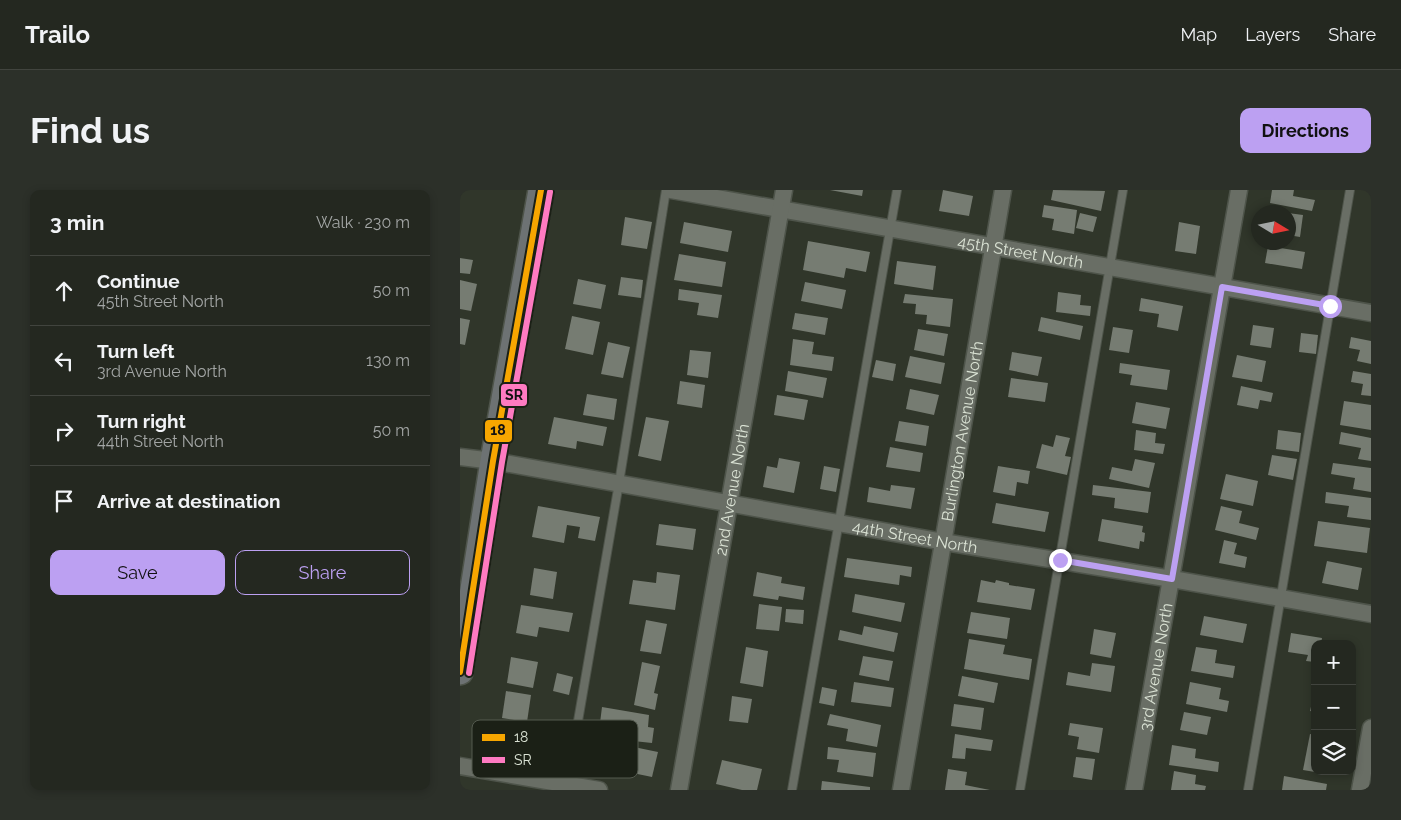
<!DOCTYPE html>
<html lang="en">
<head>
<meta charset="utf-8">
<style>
	:root { --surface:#242820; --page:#2c3029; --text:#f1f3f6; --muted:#a3a6a5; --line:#41443e; --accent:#bca0f2 }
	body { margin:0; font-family:Raleway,sans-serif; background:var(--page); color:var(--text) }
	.controls { position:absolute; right:15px; bottom:15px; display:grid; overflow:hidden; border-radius:10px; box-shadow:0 2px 8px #0003 }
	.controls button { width:45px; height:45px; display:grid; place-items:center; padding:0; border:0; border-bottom:1px solid var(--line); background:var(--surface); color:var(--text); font:25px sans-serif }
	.compass { position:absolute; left:791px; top:15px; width:45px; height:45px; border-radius:50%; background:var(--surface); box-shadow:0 2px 8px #0003; rotate:100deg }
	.stop { position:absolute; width:15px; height:15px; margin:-11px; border:4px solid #bca0f2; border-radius:50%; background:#fff }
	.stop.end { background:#bca0f2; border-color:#fff; box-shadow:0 1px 5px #0008 }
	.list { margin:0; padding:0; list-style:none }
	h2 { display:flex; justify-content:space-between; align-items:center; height:65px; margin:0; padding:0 20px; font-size:21px }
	h2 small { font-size:16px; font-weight:400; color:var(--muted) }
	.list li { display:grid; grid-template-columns:32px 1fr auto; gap:15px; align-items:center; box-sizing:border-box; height:70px; padding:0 20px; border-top:1px solid var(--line) }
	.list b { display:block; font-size:19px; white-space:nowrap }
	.list p { margin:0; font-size:16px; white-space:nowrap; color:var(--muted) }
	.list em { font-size:16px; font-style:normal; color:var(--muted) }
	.actions { display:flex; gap:10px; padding:15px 20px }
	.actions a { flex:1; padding:11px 0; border:1px solid var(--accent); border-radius:10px; text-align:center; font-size:18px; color:var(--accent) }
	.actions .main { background:var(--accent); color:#111 }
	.icon { flex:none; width:28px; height:28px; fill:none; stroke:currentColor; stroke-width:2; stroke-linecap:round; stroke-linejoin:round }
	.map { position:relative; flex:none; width:911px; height:600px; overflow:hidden; border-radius:10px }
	header { display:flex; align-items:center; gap:30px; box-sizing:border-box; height:70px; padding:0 25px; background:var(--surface); border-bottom:1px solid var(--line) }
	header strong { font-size:24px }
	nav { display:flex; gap:28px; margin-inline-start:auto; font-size:18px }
	.intro { display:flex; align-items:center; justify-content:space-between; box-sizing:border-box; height:120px; padding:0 30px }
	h1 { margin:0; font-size:35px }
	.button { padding:12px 22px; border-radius:10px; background:var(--accent); color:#111; font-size:18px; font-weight:700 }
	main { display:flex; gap:30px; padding:0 30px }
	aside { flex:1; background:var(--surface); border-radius:10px; box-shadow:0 2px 8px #0003 }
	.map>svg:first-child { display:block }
	.building { fill:#767c72 }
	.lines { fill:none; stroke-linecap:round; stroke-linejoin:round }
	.lane-casing { stroke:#4e544a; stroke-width:10 }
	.street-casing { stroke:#4e544a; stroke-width:19 }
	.primary-casing { stroke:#4e544a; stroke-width:28 }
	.lane { stroke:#696e65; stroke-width:8 }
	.street { stroke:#696e65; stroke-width:16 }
	.primary { stroke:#6d7273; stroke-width:25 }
	.bus-1-casing { stroke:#1b2016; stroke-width:10 }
	.bus-2-casing { stroke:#1b2016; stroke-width:10 }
	.bus-1 { stroke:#f7a600; stroke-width:6 }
	.bus-2 { stroke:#fe7ac1; stroke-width:6 }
	.route { stroke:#bca0f2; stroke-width:6 }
	.labels { text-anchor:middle; stroke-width:5; stroke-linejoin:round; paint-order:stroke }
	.street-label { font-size:16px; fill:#dae2d4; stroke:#1b2016 }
	.key { fill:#1b2016; stroke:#545a4f; stroke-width:1 }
	.key-label { font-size:14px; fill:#dae2d4 }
	.line-badge { stroke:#1b2016; stroke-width:2 }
	.pale-badge-label { font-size:14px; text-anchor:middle; font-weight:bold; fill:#111 }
</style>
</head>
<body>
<header>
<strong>Trailo</strong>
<nav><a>Map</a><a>Layers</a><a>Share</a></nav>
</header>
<div class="intro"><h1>Find us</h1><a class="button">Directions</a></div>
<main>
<aside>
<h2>3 min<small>Walk · 230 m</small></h2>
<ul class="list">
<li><svg class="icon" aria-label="ahead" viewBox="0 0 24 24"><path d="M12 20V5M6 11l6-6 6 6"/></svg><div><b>Continue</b><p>45th Street North</p></div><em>50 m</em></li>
<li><svg class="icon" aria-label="left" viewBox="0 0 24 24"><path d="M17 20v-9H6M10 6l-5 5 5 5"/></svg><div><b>Turn left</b><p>3rd Avenue North</p></div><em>130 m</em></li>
<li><svg class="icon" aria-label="right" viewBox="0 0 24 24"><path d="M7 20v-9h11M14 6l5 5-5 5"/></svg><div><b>Turn right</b><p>44th Street North</p></div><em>50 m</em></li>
<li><svg class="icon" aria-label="arrive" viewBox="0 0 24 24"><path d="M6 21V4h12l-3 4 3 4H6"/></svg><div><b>Arrive at destination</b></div></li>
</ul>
<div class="actions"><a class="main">Save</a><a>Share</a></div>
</aside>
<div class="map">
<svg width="911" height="600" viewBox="0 0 911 600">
	<rect width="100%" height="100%" fill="#30362a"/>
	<g class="building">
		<path d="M370 0H403L402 6Z"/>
		<path d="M483 0 513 6 509 26 479 21Z"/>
		<path d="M593 0 645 1 641 21 591 10Z"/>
		<path d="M812 0H834L833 6 855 10 852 21 810 13Z"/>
		<path d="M584 15 617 20 614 44 592 40 594 29 582 27Z"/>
		<path d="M620 23 637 27 633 42 616 38Z"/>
		<path d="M828 23 843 25 840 47 828 45Z"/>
		<path d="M165 27 192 32 187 59 161 55Z"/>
		<path d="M224 32 272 41 268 62 220 53Z"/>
		<path d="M719 32 740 36 736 64 715 61Z"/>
		<path d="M348 51 410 62 406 82 386 78 384 88 343 80Z"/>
		<path d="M808 56 845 62 842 79 805 73Z"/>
		<path d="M219 64 266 72 262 97 214 90Z"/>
		<path d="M0 68 13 70 10 84 0 83Z"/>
		<path d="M437 71 476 76 473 100 434 94Z"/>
		<path d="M161 87 183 90 181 108 158 105Z"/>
		<path d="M118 89 146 95 141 119 113 114Z"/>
		<path d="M0 90 17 94 11 121 0 119Z"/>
		<path d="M345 92 386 100 382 119 341 111Z"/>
		<path d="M219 99 262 105 258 128 237 125 239 113 218 110Z"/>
		<path d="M598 102 621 105 620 115 631 116 630 126 596 122Z"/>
		<path d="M445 104 493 109 490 137 466 134 467 125 455 124 456 114 443 113Z"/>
		<path d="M681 108 723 116 718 141 697 137 699 124 679 121Z"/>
		<path d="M335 123 368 128 365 145 332 139Z"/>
		<path d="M112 126 140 132 133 165 105 159Z"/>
		<path d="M581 127 623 136 620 150 578 141Z"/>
		<path d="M0 128 10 130 5 155 0 154Z"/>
		<path d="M793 135 814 138 811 158 790 155Z"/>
		<path d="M653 137 673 140 669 163 649 160Z"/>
		<path d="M458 139 488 144 484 166 454 160Z"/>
		<path d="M841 143 858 145 856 164 839 162Z"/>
		<path d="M891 147 911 151V174L897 171 900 160 889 158Z"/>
		<path d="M333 149 354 152 352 164 374 167 372 181 330 175Z"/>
		<path d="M148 152 170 157 163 188 141 184Z"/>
		<path d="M230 160 251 162 248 188 227 185Z"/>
		<path d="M552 162 582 167 578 186 549 180Z"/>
		<path d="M777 165 806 171 802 192 772 187Z"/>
		<path d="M450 166 485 173 481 194 445 187Z"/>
		<path d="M416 170 436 174 433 191 412 187Z"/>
		<path d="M660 173 710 180 707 200 670 195 672 185 659 183Z"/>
		<path d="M328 181 367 188 363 208 325 201Z"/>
		<path d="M893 181 911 184V206L901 205 903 194 891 192Z"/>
		<path d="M551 188 588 193 585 212 548 207Z"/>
		<path d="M220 191 245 195 242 218 217 214Z"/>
		<path d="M781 196 813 203 811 212 800 210 798 219 777 215Z"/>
		<path d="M450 199 479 205 474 225 446 219Z"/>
		<path d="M127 204 157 209 154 230 123 225Z"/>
		<path d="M317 205 348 210 344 230 314 225Z"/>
		<path d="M884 211 911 215V240L880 235Z"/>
		<path d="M676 212 710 218 706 239 672 233Z"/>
		<path d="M94 227 147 237 143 256 117 251 116 259 88 254Z"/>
		<path d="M186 227 209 231 201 271 178 266Z"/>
		<path d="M439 231 469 236 466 256 435 251Z"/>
		<path d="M676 240 696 243 695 253 705 254 703 264 674 260Z"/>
		<path d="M818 240 841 243 839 262 816 259Z"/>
		<path d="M881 242 911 248V271L898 269 901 258 879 254Z"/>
		<path d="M596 245 610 248 605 266 611 267 607 285 576 278 582 254 593 257Z"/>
		<path d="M430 257 463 263 460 282 426 277Z"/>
		<path d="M812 265 837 269 833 290 808 285Z"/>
		<path d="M319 268 340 272 334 303 303 297 307 276 317 278Z"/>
		<path d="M675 269 695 273 689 298 649 289 652 277 672 281Z"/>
		<path d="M873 273 911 278V302L893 299 895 288 871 284Z"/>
		<path d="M364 276 380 279 376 302 360 299Z"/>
		<path d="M538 276 570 281 568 294 557 292 555 306 533 302Z"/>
		<path d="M766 284 798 291 793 316 760 309Z"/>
		<path d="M431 295 455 298 451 319 407 312 409 297 430 301Z"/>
		<path d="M633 295 691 302 688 323 654 318 655 308 632 305Z"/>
		<path d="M866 302 911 308V330L887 327 889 316 865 313Z"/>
		<path d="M536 313 589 322 585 342 532 333Z"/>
		<path d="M78 316 140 327 135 351 118 348 120 337 107 335 104 353 72 347Z"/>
		<path d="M761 316 782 321 779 333 799 338 796 350 755 340Z"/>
		<path d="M642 329 683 336 682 342 685 343 684 352 680 351 679 359 638 351Z"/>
		<path d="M858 331 910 338 907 363 854 356Z"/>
		<path d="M199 334 236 339 233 360 196 355Z"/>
		<path d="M764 350 777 353 774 364 787 367 785 378 759 373Z"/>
		<path d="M387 368 452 377 451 387 440 385 439 395 384 387Z"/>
		<path d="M867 371 902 378 898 400 862 393Z"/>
		<path d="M74 378 97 382 93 409 70 405Z"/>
		<path d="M197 382 220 385 215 420 169 414 173 390 196 393Z"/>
		<path d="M297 382 322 387 321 393 345 397 343 410 319 406 318 410 293 406Z"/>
		<path d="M521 390 535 393 536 390 549 393V395L575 399 571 420 517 412Z"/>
		<path d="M395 404 445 413 441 432 392 422Z"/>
		<path d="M299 414 322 417 319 441 296 439Z"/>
		<path d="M61 415 113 423 109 442 79 437 77 447 56 443Z"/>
		<path d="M326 419 344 420 343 434 325 432Z"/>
		<path d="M511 422 550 428 547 449 507 443Z"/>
		<path d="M744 426 787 434 783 453 740 445Z"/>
		<path d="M186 430 207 434 201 464 180 461Z"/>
		<path d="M404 436 438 443 434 462 378 450 380 440 402 445Z"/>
		<path d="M634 439 656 443 651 468 630 464Z"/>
		<path d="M831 443 862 448 861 454H855V472L846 471 848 465 828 462Z"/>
		<path d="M509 449 545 455 543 464 572 469 569 490 504 479Z"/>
		<path d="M286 457 308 461 303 497 280 493Z"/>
		<path d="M736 457 757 460 755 473 775 476 773 488 731 481Z"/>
		<path d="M403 466 433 471 429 491 399 485Z"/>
		<path d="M51 467 78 472 73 498 47 493Z"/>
		<path d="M182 472 200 476 194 503 198 504 195 520 174 515Z"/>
		<path d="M632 473 655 476 651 502 606 495 608 482 630 486Z"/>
		<path d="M97 483 113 487 109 505 93 501Z"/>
		<path d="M502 486 538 493 534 513 498 506Z"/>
		<path d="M394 492 434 498 431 517 391 512Z"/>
		<path d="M730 492 761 498 759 509 769 511 767 522 726 514Z"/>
		<path d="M362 497 377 500 374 516 359 513Z"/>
		<path d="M46 501 71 505 67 532 42 528Z"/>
		<path d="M854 504H855V522L850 521Z"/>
		<path d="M272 506 292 509 288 533 269 531Z"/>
		<path d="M494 514 524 518 521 540 491 536Z"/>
		<path d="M142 517 189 525 188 537 194 538 192 553 164 550 166 537 140 533Z"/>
		<path d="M724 522 751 527 747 545 720 540Z"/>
		<path d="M370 524 421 535 417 557 386 551 388 539 367 535Z"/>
		<path d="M610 533 643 538 639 563 617 559 619 547 608 545Z"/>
		<path d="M495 544 533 550 531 561 506 558 505 569 492 568Z"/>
		<path d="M850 544 855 545V582L843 580Z"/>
		<path d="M712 555 736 559 735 568 759 572 758 582 709 575Z"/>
		<path d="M169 556 198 562 192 587 163 581Z"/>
		<path d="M368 557 416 563 413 587 377 582 379 570 367 569Z"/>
		<path d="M616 567 635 569 632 590 613 587Z"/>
		<path d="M262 570 302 579 297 600H282L256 594Z"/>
		<path d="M488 579 507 582 505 595 530 600H485Z"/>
		<path d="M714 581 736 585 735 594 746 596 745 600H711Z"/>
		<path d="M857 581H870V584Z"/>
		<path d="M824 586 867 594 866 600H822Z"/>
		<path d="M362 591 410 597V600H361Z"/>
	</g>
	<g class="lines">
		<g class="lane-casing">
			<g id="lane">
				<path d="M107 595 159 293 206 0"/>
				<path d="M332 600 437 0"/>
				<path d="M560 600 663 0"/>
				<path d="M788 600 890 0"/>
			</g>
		</g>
		<g class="street-casing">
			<g id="street">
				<path id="s1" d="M211 0 911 123"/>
				<path id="s2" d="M0 267 33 271 484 352 712 389 911 424"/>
				<path d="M0 576 139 600"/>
				<path id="s3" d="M219 600 324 0"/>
				<path id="s4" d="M441 600 543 0"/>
				<path id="s5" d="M674 600 779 0"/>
				<path d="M900 600 911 538"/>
			</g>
		</g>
		<g class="primary-casing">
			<path id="primary" d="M0 482 33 271 81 0"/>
		</g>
		<use href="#lane" class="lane"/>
		<use href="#street" class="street"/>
		<use href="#primary" class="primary"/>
		<g class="bus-1-casing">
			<path id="bus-1" d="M0 482 33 271 81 0"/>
		</g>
		<g class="bus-2-casing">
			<path id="bus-2" d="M9 483 42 272 90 2"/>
		</g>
		<use href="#bus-1" class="bus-1"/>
		<use href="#bus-2" class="bus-2"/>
	</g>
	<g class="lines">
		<path class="route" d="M600 370 712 389 762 97 870 116"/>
	</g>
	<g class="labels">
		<g class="street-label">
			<text dy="6" stroke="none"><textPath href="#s1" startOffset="355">45th Street North</textPath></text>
			<text dy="6" stroke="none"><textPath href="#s4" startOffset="364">Burlington Avenue North</textPath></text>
			<text dy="6" stroke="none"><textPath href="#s3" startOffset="305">2nd Avenue North</textPath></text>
			<text dy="6" stroke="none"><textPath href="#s2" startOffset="462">44th Street North</textPath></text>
			<text dy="6" stroke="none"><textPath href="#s5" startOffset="125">3rd Avenue North</textPath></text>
		</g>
	</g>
	<rect x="12" y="530" width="166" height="58" rx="8" class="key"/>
	<rect x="22" y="544" width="23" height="7" fill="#f7a600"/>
	<rect x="22" y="567" width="23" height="6" fill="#fe7ac1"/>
	<g class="key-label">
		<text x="54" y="552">18</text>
		<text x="54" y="575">SR</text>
	</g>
	<g class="line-badge">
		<rect x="40" y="193" width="28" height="24" rx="5" fill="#fe7ac1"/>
		<rect x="24" y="229" width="29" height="24" rx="5" fill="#f7a600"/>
	</g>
	<g class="pale-badge-label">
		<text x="54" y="210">SR</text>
		<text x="38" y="245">18</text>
	</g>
</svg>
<div class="controls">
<button>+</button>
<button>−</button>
<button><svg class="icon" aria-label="layers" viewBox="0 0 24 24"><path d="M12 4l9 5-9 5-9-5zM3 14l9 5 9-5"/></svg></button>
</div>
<svg class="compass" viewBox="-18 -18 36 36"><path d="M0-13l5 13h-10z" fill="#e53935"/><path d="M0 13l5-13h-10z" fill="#a3a6a5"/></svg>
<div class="stop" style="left:870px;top:116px"></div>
<div class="stop end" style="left:600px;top:370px"></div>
</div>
</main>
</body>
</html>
